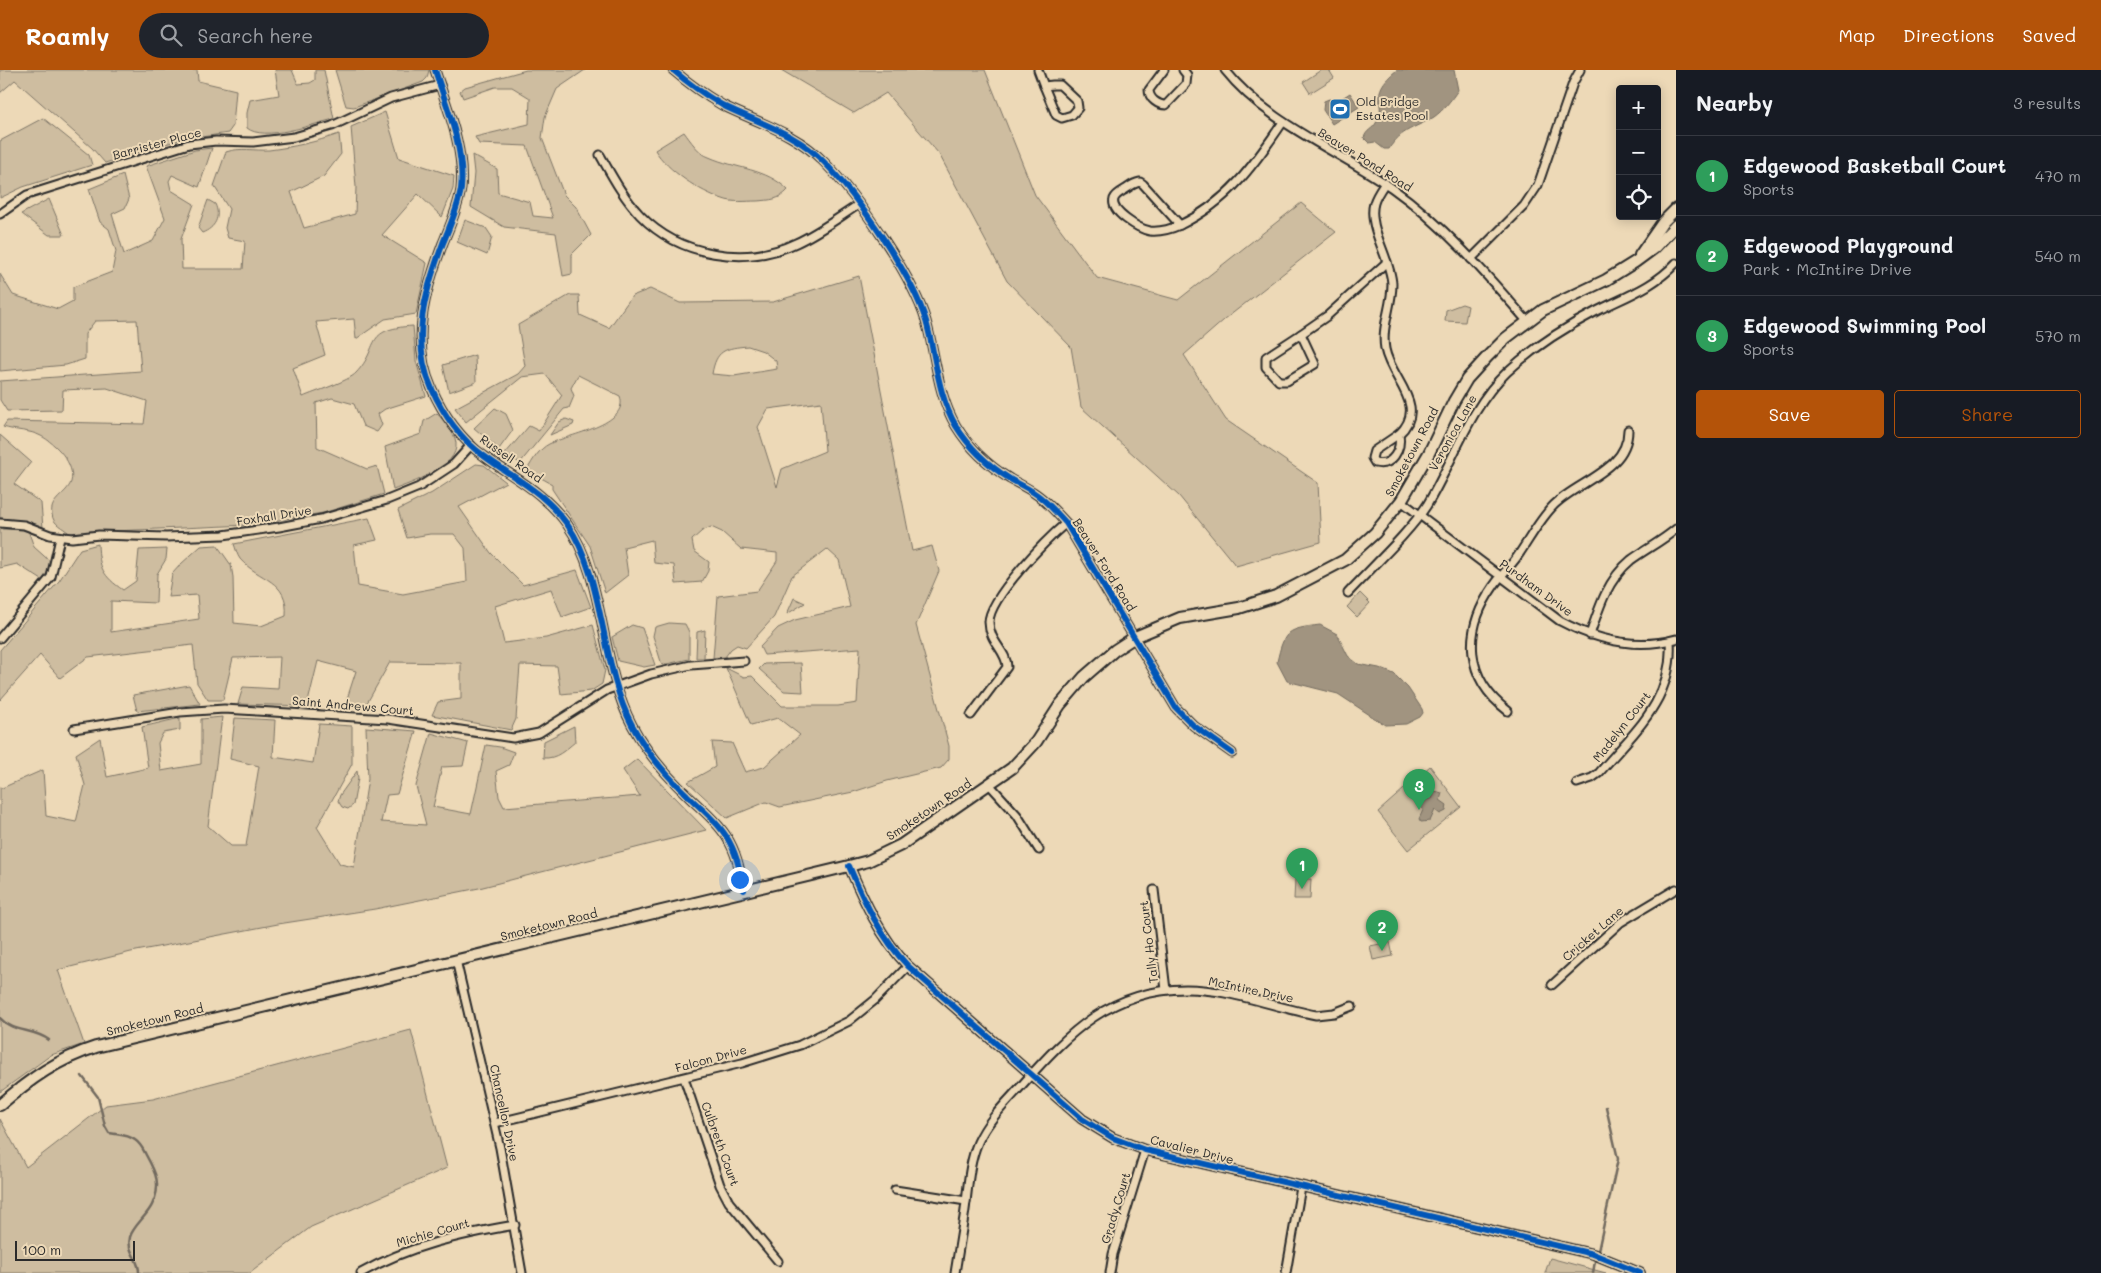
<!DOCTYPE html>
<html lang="en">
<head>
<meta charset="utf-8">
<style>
	:root { --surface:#171b24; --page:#20242c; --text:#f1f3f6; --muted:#9ea1a6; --line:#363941; --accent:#b45309 }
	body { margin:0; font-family:Mali,sans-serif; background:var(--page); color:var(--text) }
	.controls { position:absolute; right:15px; top:15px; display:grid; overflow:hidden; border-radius:5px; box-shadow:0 2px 12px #0003 }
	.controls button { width:45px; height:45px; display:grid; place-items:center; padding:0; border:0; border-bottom:1px solid var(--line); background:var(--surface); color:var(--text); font:25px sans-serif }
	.scale { position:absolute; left:15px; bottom:12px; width:120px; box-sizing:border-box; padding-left:5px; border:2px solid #2b2b2b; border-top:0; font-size:14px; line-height:18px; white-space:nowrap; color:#2b2b2b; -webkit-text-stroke:4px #edd9b7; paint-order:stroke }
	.you { position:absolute; left:739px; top:809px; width:18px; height:18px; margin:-12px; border:4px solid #fff; border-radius:50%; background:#1a73e8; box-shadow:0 0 0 8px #1a73e833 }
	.badge { display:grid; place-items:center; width:32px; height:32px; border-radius:50%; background:var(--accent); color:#fff; font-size:16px; font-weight:700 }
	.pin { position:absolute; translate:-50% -41px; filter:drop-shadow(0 1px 2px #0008) }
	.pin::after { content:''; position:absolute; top:26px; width:18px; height:15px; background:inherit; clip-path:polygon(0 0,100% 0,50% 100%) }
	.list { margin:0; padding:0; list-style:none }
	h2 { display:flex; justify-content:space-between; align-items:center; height:65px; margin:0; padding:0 20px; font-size:21px }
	h2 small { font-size:16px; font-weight:400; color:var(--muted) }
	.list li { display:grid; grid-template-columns:32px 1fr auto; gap:15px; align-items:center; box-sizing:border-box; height:80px; padding:0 20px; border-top:1px solid var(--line) }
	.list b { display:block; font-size:19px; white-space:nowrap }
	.list p { margin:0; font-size:16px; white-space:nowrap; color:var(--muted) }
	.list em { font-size:16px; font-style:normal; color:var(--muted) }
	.actions { display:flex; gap:10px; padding:15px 20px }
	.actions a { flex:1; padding:11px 0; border:1px solid var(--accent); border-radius:5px; text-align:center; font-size:18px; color:var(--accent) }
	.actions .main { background:var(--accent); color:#fff }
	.icon { flex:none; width:28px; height:28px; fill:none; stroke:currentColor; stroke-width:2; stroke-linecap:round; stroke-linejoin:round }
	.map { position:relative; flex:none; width:1676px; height:1203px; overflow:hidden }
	header { display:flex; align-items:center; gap:30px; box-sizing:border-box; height:70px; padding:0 25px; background:var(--accent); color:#fff }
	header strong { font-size:24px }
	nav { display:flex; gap:28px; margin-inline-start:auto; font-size:18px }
	.search { width:350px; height:45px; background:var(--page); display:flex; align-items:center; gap:12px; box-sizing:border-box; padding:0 18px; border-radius:28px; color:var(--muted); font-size:19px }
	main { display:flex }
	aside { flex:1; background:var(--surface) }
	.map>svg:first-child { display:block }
	.green { fill:#cebda0; stroke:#7c7466; fill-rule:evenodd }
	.water { fill:#a19480; stroke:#726a5e }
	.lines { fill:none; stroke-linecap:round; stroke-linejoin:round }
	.stream { stroke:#726a5e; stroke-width:2.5 }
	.minor-casing { stroke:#2b2b2b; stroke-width:11 }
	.tertiary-casing { stroke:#2b2b2b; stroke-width:12 }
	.secondary-casing { stroke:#2b2b2b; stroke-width:14 }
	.minor { stroke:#edd9b7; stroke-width:7 }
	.tertiary { stroke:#edd9b7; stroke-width:9 }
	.secondary { stroke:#edd9b7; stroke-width:10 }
	.cycleway-casing { stroke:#edd9b7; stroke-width:9 }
	.cycleway { stroke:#0057b8; stroke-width:6 }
	.labels { text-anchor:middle; stroke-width:4; stroke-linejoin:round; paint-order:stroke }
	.poi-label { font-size:12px; fill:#2b2b2b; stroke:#edd9b7; text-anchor:start }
	.street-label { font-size:12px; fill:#2b2b2b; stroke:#edd9b7 }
</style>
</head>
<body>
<header>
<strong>Roamly</strong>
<div class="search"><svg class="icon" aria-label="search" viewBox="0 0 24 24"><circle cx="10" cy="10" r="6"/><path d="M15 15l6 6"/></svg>Search here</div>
<nav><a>Map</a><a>Directions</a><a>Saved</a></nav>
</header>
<main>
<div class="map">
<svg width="1676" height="1203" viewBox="0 0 1676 1203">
	<rect width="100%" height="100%" fill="#edd9b7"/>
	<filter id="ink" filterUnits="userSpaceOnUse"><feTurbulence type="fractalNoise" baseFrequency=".02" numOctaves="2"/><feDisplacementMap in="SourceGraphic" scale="10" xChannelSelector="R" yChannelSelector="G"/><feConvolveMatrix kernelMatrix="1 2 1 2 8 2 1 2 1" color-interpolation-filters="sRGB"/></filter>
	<g filter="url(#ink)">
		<g class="green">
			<path d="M0 0H197L198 11 236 20 233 56 228 63 175 71 105 93 92 78 15 10 0 23Z"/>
			<path d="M275 0H292L298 14 310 13 315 10V0H324L334 49C313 54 264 72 247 58V43L250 30 279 25Z"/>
			<path d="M335 0H429L427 8 423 12 354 37 346 36Z"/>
			<path d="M526 0H585L557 19 545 47 542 68 564 125 576 137 591 165 572 184V204L563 206 556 163 504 157 471 137 474 103 472 85 497 99 498 123 530 132 533 146 553 148 527 76 479 74 475 67 529 54 530 28 512 17H495L463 28 460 21 465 17Z"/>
			<path d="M781 0H985L1035 125 1097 208 1178 230 1301 133 1336 162 1224 250 1184 285 1226 350 1318 413 1321 472 1236 496 1179 426 1081 337 1071 277 1007 211 939 84 886 23 854 43Z"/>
			<path d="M1321 0H1329L1334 8 1310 23 1303 12Z"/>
			<path d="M385 42 399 88 454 106 453 119 442 147 418 124 382 165 427 193 416 244 385 249 356 269 354 249 316 252 325 285 293 298 303 327C314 322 349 311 356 303 381 277 362 259 413 256L416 291 426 326 385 339 378 344 382 355 377 362 363 356 354 334 332 328 316 333 317 377 367 399 377 396 384 424 323 443 248 455 69 463C63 457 53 455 52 444 49 430 67 424 71 412 76 394 55 373 41 366 30 360 15 361 3 357L7 351 144 354 147 331 107 318 63 320 62 340 7 341 0 330V311L141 301 137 250 95 251 85 264V289L66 295 0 301V204L13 225 58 239 73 231V217L112 202 116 181 109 159 100 152 89 119 123 105 129 129 125 138 112 144 124 184 153 171 165 148 146 96 195 80 212 78 199 117 172 105 169 111 171 120 194 134 181 169 182 199H243L245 171 228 168 225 158 229 139 214 116 226 82C240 77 255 81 269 80 293 77 316 72 339 64L341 84 324 106 291 122 304 158 355 144 356 117 351 57Z"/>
			<path d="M43 48 89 85 92 95 23 117 0 128V71Z"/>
			<path d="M684 62C690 70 699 84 709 87 736 99 766 98 788 120 779 130 771 130 757 131 746 131 733 133 723 129 700 122 667 100 655 80Z"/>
			<path d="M49 129 64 165H49L21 144Z"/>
			<path d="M208 130 215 134C221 147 215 158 202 163L198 158Z"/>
			<path d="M465 150 486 158 492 167 487 185 457 172Z"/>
			<path d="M859 206 912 481 932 476 939 501 916 555 949 676V689L941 698 887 711 853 722 780 737 766 732 727 748 688 712 715 697 712 672 732 673 745 702 764 697 800 665 778 648 751 655 726 598 744 607 752 606 782 636H838L857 633 860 578 764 585 760 577 778 558 795 550 850 537 839 490 827 479 792 506 774 547 746 578 737 575 731 579 725 587 713 588 718 526 757 521 777 491V483L741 479 722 462 711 457 702 461 692 470 694 481 709 492 708 501 702 512 676 514 674 495 654 493 652 470 624 477 628 505 605 523 590 476 552 419V414L527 400C533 390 539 379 549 374 569 364 630 355 620 326L578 305 571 318 574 326 569 338 564 339 520 393 505 384 529 356 539 361 562 325 545 304 522 307 466 352 455 338 518 304 525 296 518 255 570 225H579L580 245 609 258 632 226 650 219 680 233 773 232ZM748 276 763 281 776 291 777 299 734 306 712 304C716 280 725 278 748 276ZM821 332 825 381 782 399 777 417 758 357 768 339Z"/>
			<path d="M1462 234 1468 236 1465 252 1445 251 1446 240Z"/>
			<path d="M475 285 476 312 449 322 443 295Z"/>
			<path d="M495 338 506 344 513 360 499 379 474 358Z"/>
			<path d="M437 343C443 351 455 362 456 373 459 397 411 413 393 420L385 377 421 364 424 351Z"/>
			<path d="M566 349 574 352 573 355 550 365 559 352Z"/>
			<path d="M0 365 31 392 14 414 41 433 43 458 27 451 0 448Z"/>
			<path d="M476 394 484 395 506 412 459 437 491 483 523 515 577 500 591 537 562 547 551 519 495 536 504 573 546 568 593 555 605 600 602 614 591 621 561 624 557 596 520 595 516 649 511 660 432 645 438 632 461 629V593L390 592 367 633 358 637 345 635 356 601 318 591 307 636 238 634 243 617 278 619 280 587 233 588 223 630H208L197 613 193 575 88 587 60 608 40 585 0 630V580L59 511 80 479 98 474C99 498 103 506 123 520L136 511 139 480 167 479 166 489 157 504 156 533 111 531V562L199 549 197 525 168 527 172 504 181 494 201 476 217 475 231 495 233 507 234 553 261 556 286 546C289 509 259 511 240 489 237 485 236 479 234 474L369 448 377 470 354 475 358 516 403 524 467 512 465 478 454 464H430L407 468 398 440 432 423Z"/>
			<path d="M0 459 28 460 34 477 53 494 42 510 17 494 0 498Z"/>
			<path d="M1360 523 1370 533 1357 547 1347 537Z"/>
			<path d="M794 528 805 533 787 544Z"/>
			<path d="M669 553 685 554 689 562V589L662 595 653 566 655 557Z"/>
			<path d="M632 555 642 558 655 595 644 597 618 591 612 567Z"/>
			<path d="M705 560 704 588H696L697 562Z"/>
			<path d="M801 593 803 622 784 621 759 599 764 594Z"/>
			<path d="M189 615 200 634 137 641 133 625Z"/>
			<path d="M222 647 208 756 231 776H246L259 696 230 689 235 648 275 650 273 687 313 693 319 654 352 656V694L317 757 340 794 354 797 368 709 366 657 416 661 397 724 387 725 381 752 426 755 416 716 431 663 468 673 463 696 442 697 433 737 471 744 486 675 500 677 514 682 509 695 496 701 499 727 504 737 640 726 623 700 637 689 706 760 479 818 375 839 278 854 131 882 58 900 84 974 51 985 0 1022V717L2 718 43 700 46 746 76 752 85 715 76 684 100 668 107 707 148 698 142 657 180 648V660L163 663 158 673 161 701 201 694V649Z"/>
			<path d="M574 656 575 672C565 680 557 689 543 688L544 671Z"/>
			<path d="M1430 696 1461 737 1408 780 1378 742Z"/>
			<path d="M357 701 358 708 353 735 348 739 342 737 338 731 340 725Z"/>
			<path d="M1295 809H1311L1310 829H1294Z"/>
			<path d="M1390 872 1393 886 1373 890 1370 876Z"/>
			<path d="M411 960 447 1098 311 1157 250 1203H0V1049L26 1097 106 1035 153 1029Z"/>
			<path d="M1550 1188 1606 1203H1545Z"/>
		</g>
		<g class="water">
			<path d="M1397 0H1454L1458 20C1451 30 1444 40 1434 47 1416 58 1401 59 1389 79H1384L1375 72 1369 73 1364 68C1366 60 1373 59 1376 53 1389 34 1365 25 1397 0Z"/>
			<path d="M1350 23 1359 37 1332 54 1323 40 1324 31 1329 29 1336 32Z"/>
			<path d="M1320 555 1337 564 1348 586 1358 594 1379 598 1394 604 1408 618 1422 639 1423 643 1420 647 1406 654 1385 655 1338 624 1287 611 1277 592C1284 560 1288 559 1320 555Z"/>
			<path d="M1435 721 1442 723 1440 730 1447 735 1446 741 1440 744 1435 740 1430 751 1421 752 1419 749 1423 740 1419 732 1423 729H1432Z"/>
		</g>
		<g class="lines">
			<g class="stream">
				<path d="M0 948C13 963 34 958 49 970"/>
				<path d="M82 1006 98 1027 105 1056 109 1063C119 1065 127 1064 135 1070 141 1074 143 1079 146 1085 156 1103 162 1115 152 1135 147 1146 133 1156 130 1167 126 1181 140 1190 139 1203"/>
				<path d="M1598 1181 1618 1089 1606 1037"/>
				<path d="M1593 1203 1595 1191"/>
			</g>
			<g class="minor-casing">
				<g id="minor">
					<path d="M435 0C447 38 465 79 461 119 458 138 450 156 443 173 425 221 410 270 432 319 443 344 461 370 484 386 515 409 543 421 567 454 605 507 600 595 632 655 646 682 666 705 687 725 701 739 716 750 726 766 737 783 740 801 744 820"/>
					<path d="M673 0C688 13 705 25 722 35 758 53 795 62 824 92 858 127 912 205 926 251 936 286 937 324 956 356 969 377 989 396 1010 409 1017 413 1026 417 1033 422 1046 430 1056 442 1066 453L1176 638 1194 656 1232 683"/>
					<path d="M1038 0 1044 16"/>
					<path d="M1164 0 1149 20C1149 29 1158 35 1166 35L1186 14 1187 5 1183 0"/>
					<path d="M1225 0C1268 54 1336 79 1392 118 1443 154 1486 204 1527 251"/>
					<path d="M1053 15H1060L1077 31 1078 38 1072 45 1062 48 1056 45 1044 16Z"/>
					<path d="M600 85C612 106 623 127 640 145 679 186 746 197 796 173 818 163 838 148 858 135"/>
					<path d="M1140 112 1143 114 1180 155C1171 159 1161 162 1150 161 1139 159 1110 142 1114 129 1116 124 1121 122 1126 119 1130 116 1134 113 1140 112Z"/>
					<path d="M1385 113C1381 119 1376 126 1374 133 1367 157 1391 189 1392 214 1392 237 1381 256 1385 279 1391 310 1429 336 1399 364"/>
					<path d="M0 144 27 125 189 74 216 71 253 72 294 67 332 56 391 28 440 15"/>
					<path d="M1180 155C1228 132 1254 95 1283 52"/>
					<path d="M1471 189 1524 136 1538 115 1573 13 1580 0"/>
					<path d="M1301 264 1315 294 1287 311H1279L1266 297V287Z"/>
					<path d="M1301 264 1327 246 1387 192"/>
					<path d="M1399 364C1402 380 1392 397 1375 393L1372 388 1374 381Z"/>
					<path d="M1401 431 1560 551C1596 570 1636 580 1676 569"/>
					<path d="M0 453 24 455 50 465 72 468 99 465 166 467 223 465 279 457 321 449 387 430 419 417 454 394 471 375"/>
					<path d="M1348 523C1372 497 1409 463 1427 435 1454 390 1469 338 1507 302 1533 278 1564 258 1595 242 1624 227 1653 218 1676 193"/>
					<path d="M1590 565C1599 537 1608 509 1631 490 1646 479 1662 471 1676 459"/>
					<path d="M0 568 51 507 60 468"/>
					<path d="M1508 641C1464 608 1463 560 1493 517 1500 506 1509 498 1517 487 1529 470 1539 450 1554 435 1578 411 1628 400 1628 360"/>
					<path d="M971 645 1007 597C1007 581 989 572 989 552 989 528 1047 469 1066 453"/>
					<path d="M74 659 180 642 224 639 388 649 513 668 539 663 607 620 651 604 691 595 744 591"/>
					<path d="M1577 713 1592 708 1599 703C1634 662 1674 629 1670 571"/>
					<path d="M989 714 1017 745 1039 780"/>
					<path d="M1154 820 1166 920"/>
					<path d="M456 890 500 1078 522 1203"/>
					<path d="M1552 915 1621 852 1676 819"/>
					<path d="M684 1008 720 1115 729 1132 778 1191"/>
					<path d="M495 1053 742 993 800 975 849 951 875 930 908 896"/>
					<path d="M895 1120 966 1131"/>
					<path d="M361 1203C408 1176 462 1164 515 1155"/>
					<path d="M955 1203C958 1184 961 1166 964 1147 968 1122 968 1095 978 1072 988 1050 1006 1033 1022 1015 1069 962 1110 920 1186 919 1230 919 1273 937 1316 945L1334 943 1352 936"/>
					<path d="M1110 1203 1113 1184 1145 1080"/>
					<path d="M1286 1203 1301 1117"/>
				</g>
			</g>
			<g class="tertiary-casing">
				<path id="tertiary" d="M849 796C864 831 881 868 908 896L1082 1049 1113 1068 1145 1080 1593 1184 1640 1203"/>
			</g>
			<g class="secondary-casing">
				<g id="secondary">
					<path d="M1640 185 1663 152 1676 139"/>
					<path d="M0 1035C30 1009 58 989 96 977L849 796 868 791 901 775 1012 698 1036 672 1060 635 1084 607 1115 580 1135 567 1180 548 1239 538 1276 526 1345 490 1375 463 1401 431 1429 383 1454 331 1467 309 1488 286 1506 268 1543 240 1606 210 1635 192 1654 178 1676 155"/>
				</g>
			</g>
			<use href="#minor" class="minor"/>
			<use href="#tertiary" class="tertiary"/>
			<use href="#secondary" class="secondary"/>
			<g class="cycleway-casing">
				<g id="cycleway">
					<path d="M435 0C447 38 465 79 461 119 458 138 450 156 443 173 425 221 410 270 432 319 443 344 461 370 484 386 515 409 543 421 567 454 605 507 600 595 632 655 646 682 666 705 687 725 701 739 716 750 726 766 737 783 740 801 744 820"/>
					<path d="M673 0C688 13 705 25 722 35 758 53 795 62 824 92 858 127 912 205 926 251 936 286 937 324 956 356 969 377 989 396 1010 409 1017 413 1026 417 1033 422 1046 430 1056 442 1066 453L1176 638 1194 656 1232 683"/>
					<path d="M849 796C864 831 881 868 908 896L1082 1049 1113 1068 1145 1080 1593 1184 1640 1203"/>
				</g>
			</g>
			<use href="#cycleway" class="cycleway"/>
		</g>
	</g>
	<defs>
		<g id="stadium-square" transform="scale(1.125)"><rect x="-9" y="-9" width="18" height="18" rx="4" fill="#1f6fb2" stroke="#edd9b7"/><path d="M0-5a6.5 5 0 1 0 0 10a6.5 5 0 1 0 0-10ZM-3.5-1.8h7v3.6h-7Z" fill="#fff"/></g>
	</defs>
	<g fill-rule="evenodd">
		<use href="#stadium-square" x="1340" y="39"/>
	</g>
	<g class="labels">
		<g class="poi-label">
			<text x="1356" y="36">Old Bridge<tspan x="1356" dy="14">Estates Pool</tspan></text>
		</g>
		<g class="street-label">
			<text transform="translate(157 74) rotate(-15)" y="4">Barrister Place</text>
			<text transform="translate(1365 90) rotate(32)" y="4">Beaver Pond Road</text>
			<text transform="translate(1453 363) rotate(-61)" y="4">Veronica Lane</text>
			<text transform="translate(1412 382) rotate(-62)" y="4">Smoketown Road</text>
			<text transform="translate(511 389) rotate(35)" y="4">Russell Road</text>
			<text transform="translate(274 446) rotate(-9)" y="4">Foxhall Drive</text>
			<text transform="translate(1104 495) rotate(58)" y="4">Beaver Ford Road</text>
			<text transform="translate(1536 518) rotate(36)" y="4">Purdham Drive</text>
			<text transform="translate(353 636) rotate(5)" y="4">Saint Andrews Court</text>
			<text transform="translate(1622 657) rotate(-52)" y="4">Madelyn Court</text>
			<text transform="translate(929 740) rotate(-34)" y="4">Smoketown Road</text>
			<text transform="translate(549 855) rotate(-14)" y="4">Smoketown Road</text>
			<text transform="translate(1593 864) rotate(-41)" y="4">Cricket Lane</text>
			<text transform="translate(1149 872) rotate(-97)" y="4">Tally Ho Court</text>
			<text transform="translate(1251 920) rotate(12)" y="4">McIntire Drive</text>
			<text transform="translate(155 950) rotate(-14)" y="4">Smoketown Road</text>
			<text transform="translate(711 989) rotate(-15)" y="4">Falcon Drive</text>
			<text transform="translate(504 1043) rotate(78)" y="4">Chancellor Drive</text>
			<text transform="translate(720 1074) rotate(70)" y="4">Culbreth Court</text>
			<text transform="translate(1192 1080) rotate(14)" y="4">Cavalier Drive</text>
			<text transform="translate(1116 1138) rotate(-73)" y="4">Grady Court</text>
			<text transform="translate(433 1163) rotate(-16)" y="4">Michie Court</text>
		</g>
	</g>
</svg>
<div class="controls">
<button>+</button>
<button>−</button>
<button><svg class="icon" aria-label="locate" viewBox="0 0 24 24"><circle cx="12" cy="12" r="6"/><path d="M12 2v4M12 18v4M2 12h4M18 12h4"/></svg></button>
</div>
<div class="scale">100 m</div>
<div class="you"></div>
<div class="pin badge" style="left:1302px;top:819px;background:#2e9e5b">1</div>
<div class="pin badge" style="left:1382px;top:881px;background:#2e9e5b">2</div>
<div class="pin badge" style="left:1419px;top:740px;background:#2e9e5b">3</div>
</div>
<aside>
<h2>Nearby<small>3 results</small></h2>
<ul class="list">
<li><span class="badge" style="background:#2e9e5b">1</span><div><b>Edgewood Basketball Court</b><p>Sports</p></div><em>470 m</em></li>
<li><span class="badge" style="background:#2e9e5b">2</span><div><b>Edgewood Playground</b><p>Park · McIntire Drive</p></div><em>540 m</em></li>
<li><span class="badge" style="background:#2e9e5b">3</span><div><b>Edgewood Swimming Pool</b><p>Sports</p></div><em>570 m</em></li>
</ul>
<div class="actions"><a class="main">Save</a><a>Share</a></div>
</aside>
</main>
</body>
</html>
